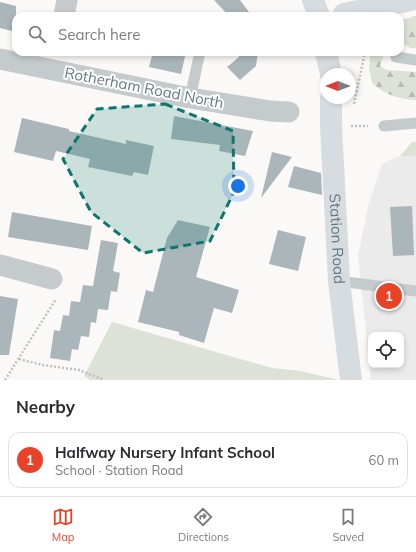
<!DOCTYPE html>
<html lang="en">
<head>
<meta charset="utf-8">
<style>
	:root { --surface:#fff; --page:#f7f7f7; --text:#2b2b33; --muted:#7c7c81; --line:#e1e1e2; --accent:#e94228 }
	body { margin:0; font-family:Mulish,sans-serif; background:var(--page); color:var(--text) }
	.controls { position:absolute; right:12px; bottom:12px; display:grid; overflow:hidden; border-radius:8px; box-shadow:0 2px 6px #0003 }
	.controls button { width:36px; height:36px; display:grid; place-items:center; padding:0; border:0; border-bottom:1px solid var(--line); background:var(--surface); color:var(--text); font:20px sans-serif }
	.compass { position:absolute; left:320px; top:68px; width:36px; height:36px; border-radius:50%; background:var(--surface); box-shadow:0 2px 6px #0003; rotate:270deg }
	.you { position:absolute; left:238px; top:186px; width:14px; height:14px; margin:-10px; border:3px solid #fff; border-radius:50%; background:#1a73e8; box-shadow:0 0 0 6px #1a73e833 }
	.badge { display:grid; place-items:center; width:26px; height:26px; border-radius:50%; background:var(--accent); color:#fff; font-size:13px; font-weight:700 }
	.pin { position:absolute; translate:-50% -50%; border:2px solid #fff; box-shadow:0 1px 4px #0006 }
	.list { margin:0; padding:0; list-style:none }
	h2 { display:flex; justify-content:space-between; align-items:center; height:52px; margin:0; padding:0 16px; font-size:17px }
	h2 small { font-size:13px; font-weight:400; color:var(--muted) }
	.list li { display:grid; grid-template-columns:26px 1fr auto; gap:12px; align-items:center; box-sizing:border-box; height:56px; margin:0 8px 8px; padding:0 8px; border:1px solid var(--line); border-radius:12px }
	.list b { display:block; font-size:15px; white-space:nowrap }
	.list p { margin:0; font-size:13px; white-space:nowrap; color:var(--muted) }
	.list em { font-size:13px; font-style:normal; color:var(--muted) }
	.icon { flex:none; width:22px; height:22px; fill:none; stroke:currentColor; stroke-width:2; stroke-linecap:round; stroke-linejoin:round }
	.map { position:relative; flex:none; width:416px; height:380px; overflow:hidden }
	.search { position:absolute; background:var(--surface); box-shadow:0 2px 6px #0003; left:12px; right:12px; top:12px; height:44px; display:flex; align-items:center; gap:10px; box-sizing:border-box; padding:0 14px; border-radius:12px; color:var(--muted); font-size:15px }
	.sheet { height:116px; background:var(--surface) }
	nav { display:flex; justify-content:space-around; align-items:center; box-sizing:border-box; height:56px; border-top:1px solid var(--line); background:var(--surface); font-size:11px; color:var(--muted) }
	nav a { display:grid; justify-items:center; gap:2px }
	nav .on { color:var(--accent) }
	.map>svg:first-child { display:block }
	.built { fill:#eaebea; fill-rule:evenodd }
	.green { fill:#dce2d8 }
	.forest { fill:url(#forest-firs) }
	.building { fill:#abb6ba }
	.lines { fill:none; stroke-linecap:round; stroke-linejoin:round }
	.path { stroke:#bfc2c4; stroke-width:2.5; stroke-dasharray:2 2; stroke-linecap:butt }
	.service { stroke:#c5cacd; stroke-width:11 }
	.minor { stroke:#c5cacd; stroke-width:21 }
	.secondary { stroke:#d6dcdf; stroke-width:22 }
	.marked { fill:#0f766e; fill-opacity:0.2; stroke:#0f766e; stroke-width:3; stroke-dasharray:8 5; stroke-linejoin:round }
	.labels { text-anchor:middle; stroke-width:4; stroke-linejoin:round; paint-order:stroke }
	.street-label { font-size:15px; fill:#647883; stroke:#fff }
</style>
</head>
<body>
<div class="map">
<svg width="416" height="380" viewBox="0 0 416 380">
	<defs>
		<pattern id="forest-firs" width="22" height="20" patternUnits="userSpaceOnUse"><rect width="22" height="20" fill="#dce2d8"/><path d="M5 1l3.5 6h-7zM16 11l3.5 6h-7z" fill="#b6bcb5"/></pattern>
	</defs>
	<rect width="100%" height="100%" fill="#faf9f7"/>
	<path class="built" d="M400 156H416V380H371L358 256 368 206 382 164ZM371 335H401V365H371Z"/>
	<g class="green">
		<path d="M412 142H416V156H400Z"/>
		<path d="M112 322 272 368 301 371 339 380H90L84 376Z"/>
	</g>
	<g class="forest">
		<path d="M416 16V48H411L400 43V20Z"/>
		<path d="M371 52H385L380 66 387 70 416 72V100C398 99 386 95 372 83L369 67Z"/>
	</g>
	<g class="building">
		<path d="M214 0H240L252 16H229Z"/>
		<path d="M0 2 16 6V32L0 28Z"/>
		<path d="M153 52H186L181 74 149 67Z"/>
		<path d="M239 52H258L256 66 240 80 227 67 239 57Z"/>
		<path d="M174 116 253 131 245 156 219 151 220 145 171 139Z"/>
		<path d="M22 118 69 129V131L126 144V140L154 146 148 175 134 172 132 176 88 167 90 159 56 151 53 161 14 152Z"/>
		<path d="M272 152 292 157 261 198Z"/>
		<path d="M294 166 321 173 322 195 288 187Z"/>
		<path d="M412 206 414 255 393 256 390 207Z"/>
		<path d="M12 212 92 226 88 250 8 237Z"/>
		<path d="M178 220 210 227 196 277 239 290 232 313 214 308 204 343 179 335V332L138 322 146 290 153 292 167 238Z"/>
		<path d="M278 230 306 237 298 271 269 264Z"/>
		<path d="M101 240 118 243 113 271 120 273 117 292 111 291 108 310 98 309 96 323 91 322 89 337 81 336 78 350 72 349 70 361 50 358 54 330 60 331 63 315 69 316 71 301 80 302 83 285 93 286Z"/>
		<path d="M0 296 18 299 9 355H0Z"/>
	</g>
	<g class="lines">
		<g class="path">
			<path d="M354 104 365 52"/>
			<path d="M351 126H368"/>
			<path d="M19 359 43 365 79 370 104 380"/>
			<path d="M5 380 56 299"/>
		</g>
		<g class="service">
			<path d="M396 57 416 60"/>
			<path d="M190 98 200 52"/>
			<path d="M384 126 416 123"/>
			<path d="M339 281 416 291"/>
		</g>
		<g class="minor">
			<path d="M64 16 67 0"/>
			<path d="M0 59 190 98 270 111 289 112"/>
			<path d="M0 265 52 279"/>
		</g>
		<g class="secondary">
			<path d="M313 0 319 16"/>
			<path d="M344 14 411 0"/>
			<path d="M326 52 331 74"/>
			<path id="s1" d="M331 98V126L339 281 351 380"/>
		</g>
	</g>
	<path class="marked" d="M165 104 233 131 234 192 210 241 143 253 91 212 63 159 97 109Z"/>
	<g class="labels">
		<g class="street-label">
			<text transform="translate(144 88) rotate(11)" y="5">Rotherham Road North</text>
			<text dy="5" stroke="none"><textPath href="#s1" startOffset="141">Station Road</textPath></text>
		</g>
	</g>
</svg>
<div class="controls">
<button><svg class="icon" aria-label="locate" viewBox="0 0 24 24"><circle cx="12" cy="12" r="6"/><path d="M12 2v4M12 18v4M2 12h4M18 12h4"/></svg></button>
</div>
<svg class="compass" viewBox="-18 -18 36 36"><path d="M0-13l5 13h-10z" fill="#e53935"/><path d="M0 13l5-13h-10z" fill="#7c7c81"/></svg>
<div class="you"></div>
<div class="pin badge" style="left:389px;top:296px">1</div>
<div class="search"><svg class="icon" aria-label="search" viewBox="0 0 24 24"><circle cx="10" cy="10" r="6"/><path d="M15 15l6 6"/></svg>Search here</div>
</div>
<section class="sheet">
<h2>Nearby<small></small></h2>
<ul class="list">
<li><span class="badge">1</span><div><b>Halfway Nursery Infant School</b><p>School · Station Road</p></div><em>60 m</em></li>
</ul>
</section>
<nav>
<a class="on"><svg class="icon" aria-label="map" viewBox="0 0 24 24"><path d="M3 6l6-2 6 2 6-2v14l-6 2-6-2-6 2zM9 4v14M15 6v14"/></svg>Map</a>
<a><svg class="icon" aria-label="directions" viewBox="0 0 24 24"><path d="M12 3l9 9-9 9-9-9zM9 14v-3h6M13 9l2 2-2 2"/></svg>Directions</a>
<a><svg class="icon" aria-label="saved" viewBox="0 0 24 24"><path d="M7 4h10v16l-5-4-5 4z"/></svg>Saved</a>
</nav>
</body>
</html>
